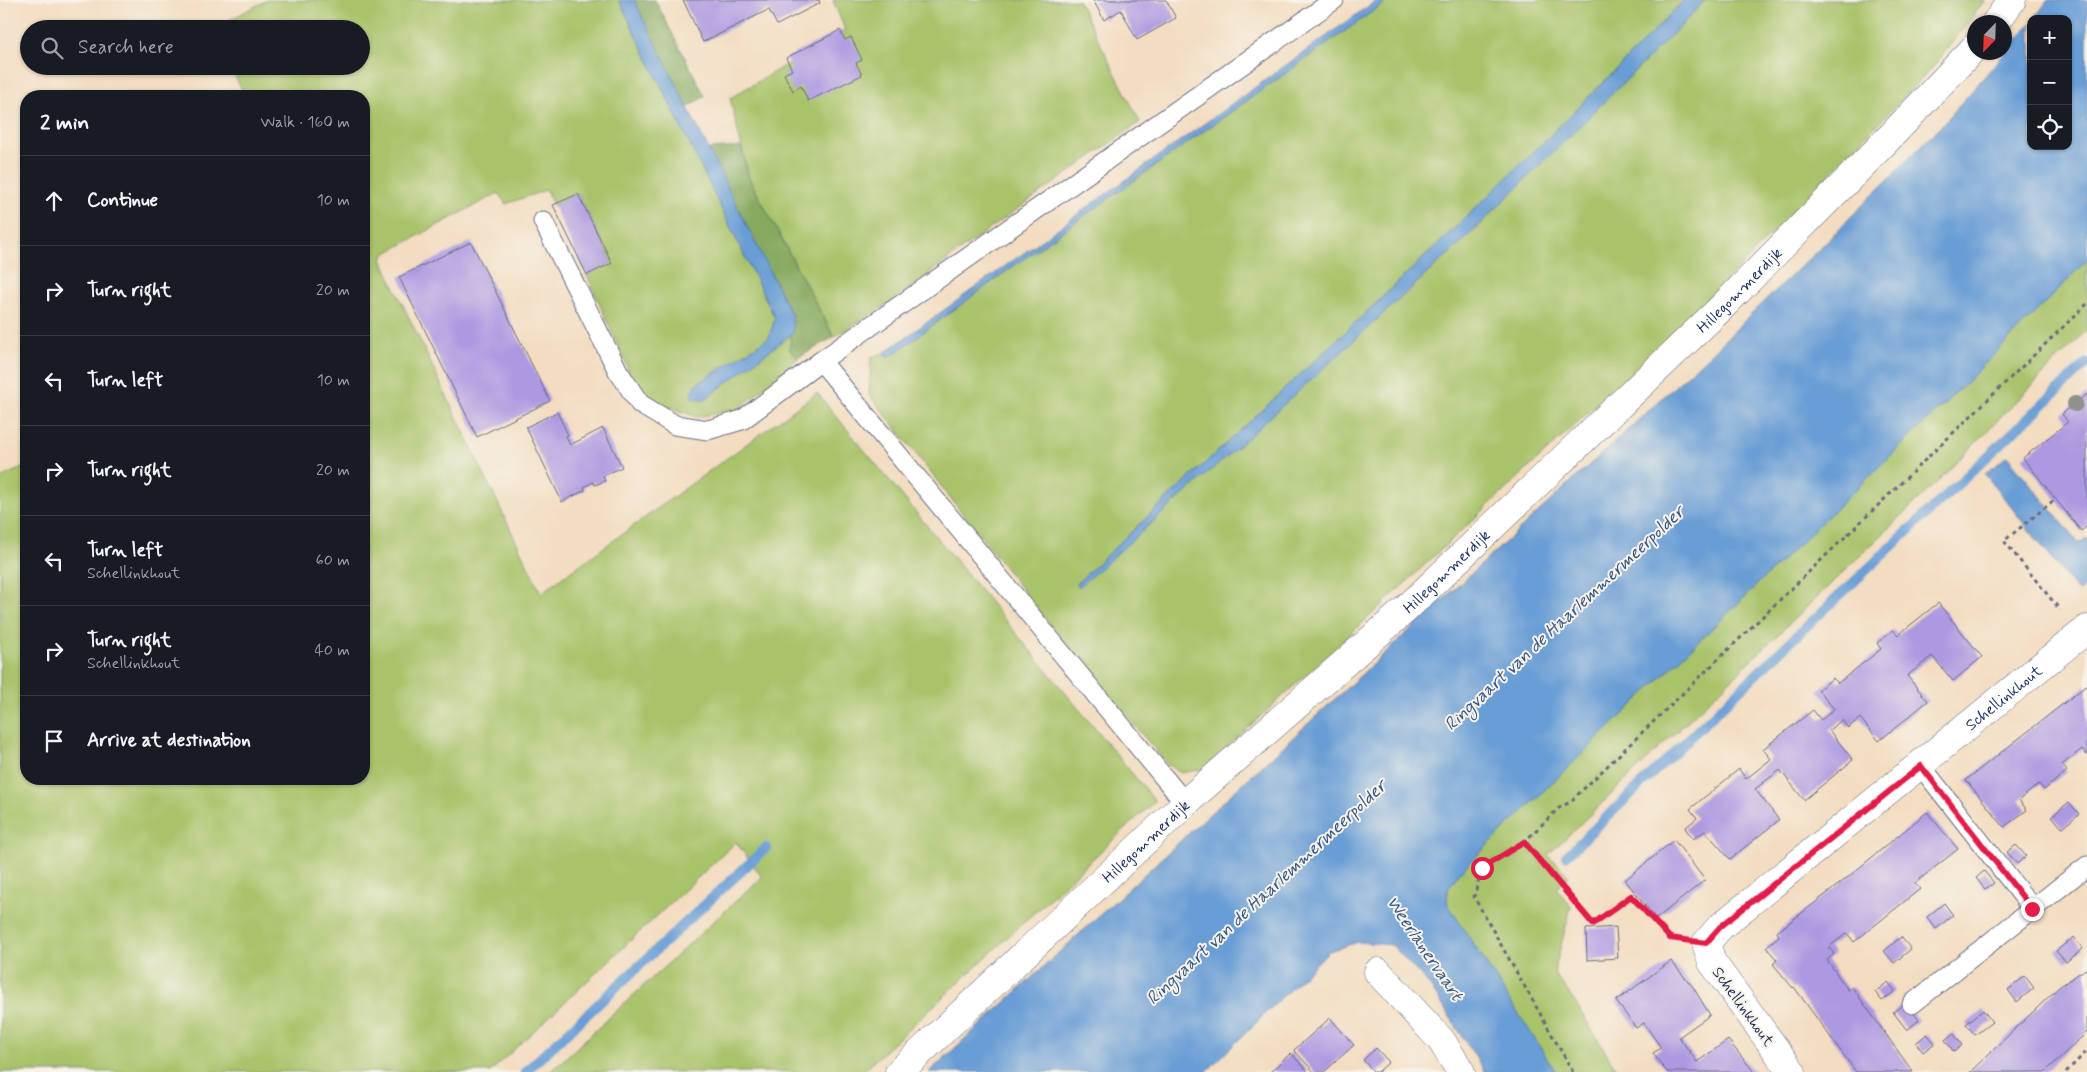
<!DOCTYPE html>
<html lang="en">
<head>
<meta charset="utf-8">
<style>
	:root { --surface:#171b24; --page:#242831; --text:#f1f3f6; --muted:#9ea1a6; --line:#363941 }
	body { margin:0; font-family:Mynerve,sans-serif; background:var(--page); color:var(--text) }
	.controls { position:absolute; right:15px; top:15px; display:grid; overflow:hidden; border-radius:10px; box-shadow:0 1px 4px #0004 }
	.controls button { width:45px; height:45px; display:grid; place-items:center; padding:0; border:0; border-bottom:1px solid var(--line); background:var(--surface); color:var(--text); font:25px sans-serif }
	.compass { position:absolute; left:1967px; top:15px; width:45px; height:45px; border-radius:50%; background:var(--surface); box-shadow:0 1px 4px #0004; rotate:203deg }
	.stop { position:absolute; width:15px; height:15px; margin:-11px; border:4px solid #e11d48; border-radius:50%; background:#fff }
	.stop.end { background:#e11d48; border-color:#fff; box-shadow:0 1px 5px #0008 }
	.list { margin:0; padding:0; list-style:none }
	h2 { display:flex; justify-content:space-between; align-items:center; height:65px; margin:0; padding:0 20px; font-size:21px }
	h2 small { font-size:16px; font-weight:400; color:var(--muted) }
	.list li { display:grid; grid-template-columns:32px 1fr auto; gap:15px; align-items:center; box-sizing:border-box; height:90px; padding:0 20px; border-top:1px solid var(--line) }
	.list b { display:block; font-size:19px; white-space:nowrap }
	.list p { margin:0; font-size:16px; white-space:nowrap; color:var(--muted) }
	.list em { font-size:16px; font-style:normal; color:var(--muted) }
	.icon { flex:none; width:28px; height:28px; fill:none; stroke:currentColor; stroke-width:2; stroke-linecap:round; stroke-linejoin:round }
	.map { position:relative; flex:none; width:2087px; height:1072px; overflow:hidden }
	.search { position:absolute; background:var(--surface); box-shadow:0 1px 4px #0004; left:20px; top:20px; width:350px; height:55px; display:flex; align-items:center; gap:12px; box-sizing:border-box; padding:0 18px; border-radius:28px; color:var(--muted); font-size:19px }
	.panel { position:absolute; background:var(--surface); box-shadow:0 1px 4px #0004; left:20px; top:90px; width:350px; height:695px; border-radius:20px }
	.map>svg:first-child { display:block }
	.green { fill:#a9c36a; stroke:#627964 }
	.forest { fill:#86a95e; stroke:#506c5e }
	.water { fill:#699dd5; stroke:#42669a }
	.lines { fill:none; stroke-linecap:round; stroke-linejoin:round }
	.stream { stroke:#699dd5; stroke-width:10 }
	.building { fill:#ad99e1 }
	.service-casing { stroke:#676c80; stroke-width:21 }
	.minor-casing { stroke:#676c80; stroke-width:29 }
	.tertiary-casing { stroke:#676c80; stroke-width:29 }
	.path { stroke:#676c80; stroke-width:3; stroke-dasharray:4 4; stroke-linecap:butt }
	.service { stroke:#fff; stroke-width:19 }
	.minor { stroke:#fff; stroke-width:28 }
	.tertiary { stroke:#fff; stroke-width:28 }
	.tree { fill:#8f918b }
	.route { stroke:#e11d48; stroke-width:6 }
	.labels { text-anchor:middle; stroke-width:4; stroke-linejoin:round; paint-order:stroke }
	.street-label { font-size:16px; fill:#1b2f5e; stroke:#f7f3e8 }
	.water-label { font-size:18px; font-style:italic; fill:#365688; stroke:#f7f3e8 }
</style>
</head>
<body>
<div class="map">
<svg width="2087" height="1072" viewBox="0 0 2087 1072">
	<rect width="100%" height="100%" fill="#f7f3e8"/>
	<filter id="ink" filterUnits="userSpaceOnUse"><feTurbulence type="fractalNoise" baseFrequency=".02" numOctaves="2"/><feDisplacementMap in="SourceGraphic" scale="10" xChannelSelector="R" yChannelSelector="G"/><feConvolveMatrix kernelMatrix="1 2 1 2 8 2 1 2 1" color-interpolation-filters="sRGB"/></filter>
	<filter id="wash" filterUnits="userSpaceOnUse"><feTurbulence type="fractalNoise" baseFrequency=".0096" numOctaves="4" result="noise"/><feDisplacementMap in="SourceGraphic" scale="20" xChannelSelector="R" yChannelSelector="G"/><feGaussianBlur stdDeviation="1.12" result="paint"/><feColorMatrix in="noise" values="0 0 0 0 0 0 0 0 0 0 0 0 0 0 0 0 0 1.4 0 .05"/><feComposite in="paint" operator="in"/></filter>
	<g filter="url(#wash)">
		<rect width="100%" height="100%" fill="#f3dcbf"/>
		<g class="green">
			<path d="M267 0H619L775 318 769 338 695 385 704 400 793 333 790 350 798 358 739 409 698 417 663 405 635 385 587 275 612 262 578 194 553 205 546 190 506 204 498 193 386 253 382 259 391 280 541 593 817 393 1155 801 862 1072H550L762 877 736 842 490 1072H0V478L26 466V779H364V96H245L230 66H361V29H218L220 25Z"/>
			<path d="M833 0H1078L1140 122 981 235 888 304 834 337 749 178 730 98 845 30Z"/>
			<path d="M1389 0H1684C1490 202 1281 391 1077 583L1079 586 1233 451 1465 239 1682 25 1705 0H1985L1935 65 1695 313 1357 628 1203 769 1181 773 1168 765 1047 621 869 394 871 357 884 353 888 358 1022 260Z"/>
			<path d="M2087 260V330L1935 484 1548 855 1569 876 1557 889 1571 906 1554 973 1571 996 1618 1072H1556L1447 903 1448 889 1459 873 1975 374Z"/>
		</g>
		<g class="forest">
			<path d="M634 0H655L705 96 687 108Z"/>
			<path d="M741 147 749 178 834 337 798 358 790 350 792 316 708 149Z"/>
		</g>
		<g class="water">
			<path d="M619 0H634L792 316 793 333 704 400 691 397 695 385 769 338 775 318Z"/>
			<path d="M1377 0H1389L1022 260 888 358 884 353Z"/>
			<path d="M1684 0H1705L1682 25 1465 239 1233 451 1079 587 1077 583C1281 391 1490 202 1684 0Z"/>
			<path d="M2048 0H2087V260L1975 374 1459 873 1448 889 1447 903 1556 1072H1485L1431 987 1392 945 1358 942 1329 951 1206 1072H929L1708 356 1818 250 1944 123 2031 23V146H2068V19H2034Z"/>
			<path d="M2007 456 2079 543 2087 538V585L2078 592 1985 474Z"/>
		</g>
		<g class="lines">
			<g class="stream">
				<path d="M1566 856 1790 642 2087 363"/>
				<path d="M525 1072 766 848"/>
			</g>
		</g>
		<g id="blocks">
			<g class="building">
				<path d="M683 0H819L820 3 777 25 769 10H768L703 42Z"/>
				<path d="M1093 0H1166L1176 18 1137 40 1121 10 1104 20Z"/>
				<path d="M840 30 845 40 851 37 862 60 856 63 862 75 808 101 801 86 793 91 784 74 792 70 786 58Z"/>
				<path d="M578 194 612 263 587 275 553 205Z"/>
				<path d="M471 242 550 401 477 437 399 277Z"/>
				<path d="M2087 394V526L2081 531 2023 458 2068 422 2062 414Z"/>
				<path d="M557 412 568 435 566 436 570 445 603 428 622 467 603 476 605 481 595 485 593 482 584 487 585 490 562 502 526 427Z"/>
				<path d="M1938 603 1982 657 1953 681 1932 656 1907 676 1928 701 1879 741 1860 718 1848 728 1842 720 1829 730 1853 760 1804 800 1780 770 1755 789 1779 820 1730 859 1705 831 1693 839 1685 828 1697 818 1690 809 1739 769 1746 779 1771 759 1763 749 1813 710 1821 720 1834 709 1818 690 1833 678 1838 683 1881 649 1877 643 1893 630 1898 635Z"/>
				<path d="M2087 685V755L2082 749 2062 765 2067 771 2044 790 2039 784 2019 800 2027 810 2004 827 1966 780Z"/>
				<path d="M2069 802 2079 814 2062 828 2052 816Z"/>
				<path d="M1927 812 1958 849 1915 883 1920 889 1854 942 1847 933 1829 947 1834 954 1827 960 1848 990 1852 987 1913 1072H1856L1794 987 1793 988 1773 964 1777 960 1766 947 1779 936 1777 932 1842 882Z"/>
				<path d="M1674 840 1705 880 1656 919 1625 880Z"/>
				<path d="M2016 845 2026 856 2017 864 2007 852Z"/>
				<path d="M1984 871 1994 883 1985 889 1976 878Z"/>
				<path d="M1944 903 1953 915 1936 929 1927 917Z"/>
				<path d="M1616 927 1618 958 1587 960 1586 929Z"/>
				<path d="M1901 937 1911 949 1894 963 1884 951Z"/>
				<path d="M2074 937 2083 949 2066 962 2056 951Z"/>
				<path d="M1671 961 1693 987 1710 1015 1679 1037 1697 1062 1728 1040 1754 1072H1667L1663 1067 1653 1053 1661 1048 1644 1023 1636 1028 1616 1001Z"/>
				<path d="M2087 968V1032L2045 1072H1970L2059 987Z"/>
				<path d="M2025 976 2034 988 2017 1002 2008 990Z"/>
				<path d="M1888 982 1895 991 1882 1001 1875 992Z"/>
				<path d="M1905 1003 1919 1020 1907 1030 1893 1012Z"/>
				<path d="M1983 1010 1992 1022 1975 1035 1966 1024Z"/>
				<path d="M1330 1018 1354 1045 1324 1072H1314L1294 1050Z"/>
				<path d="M1953 1033 1962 1045 1954 1052 1945 1040Z"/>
				<path d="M1927 1034 1935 1043 1923 1052 1916 1043Z"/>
				<path d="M1376 1048 1389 1062 1378 1072H1374L1363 1060Z"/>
				<path d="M1291 1053 1308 1072H1270Z"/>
			</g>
		</g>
	</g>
	<g filter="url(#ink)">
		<use href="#blocks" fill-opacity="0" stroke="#676c80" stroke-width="1"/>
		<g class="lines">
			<g class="service-casing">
				<g id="service">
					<path d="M543 221 618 371 640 404 675 425 708 430 742 420 821 361 1185 803"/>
					<path d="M821 361 1334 0"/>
					<path d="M1921 766 2033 909"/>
					<path d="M1912 1004 2087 866"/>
				</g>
			</g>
			<g class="minor-casing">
				<g id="minor">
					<path d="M1378 972 1441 1040 1461 1072"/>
					<path id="s1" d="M1792 1072 1712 962 1706 943 1720 927 2087 629"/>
				</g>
			</g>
			<g class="tertiary-casing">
				<g id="tertiary">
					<path d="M1996 22 2012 0"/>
					<path id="s2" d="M899 1072 1192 797 1407 608 1719 310 1890 137 1974 48"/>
				</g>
			</g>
			<g class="path">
				<path d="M2053 501 2004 541 2060 610"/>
				<path d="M1524 842 1593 924 1631 896 1669 938 1677 939"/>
				<path d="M1573 1072 1474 897 1482 868 1524 842 1559 808 1570 802 2087 304"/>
				<path d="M2066 1072 2087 1051"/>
			</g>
			<use href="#service" class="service"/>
			<use href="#minor" class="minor"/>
			<use href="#tertiary" class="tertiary"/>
		</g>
		<circle class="tree" cx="2075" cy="404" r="8"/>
	</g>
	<g class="lines" filter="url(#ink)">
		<path class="route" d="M1482 868 1524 842 1593 924 1631 896 1670 938 1706 943 1720 927 1921 766 2032 909"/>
	</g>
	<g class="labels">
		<g class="street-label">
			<text dy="6" stroke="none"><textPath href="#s2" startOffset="1148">Hillegommerdijk</textPath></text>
			<text dy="6" stroke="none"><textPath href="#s2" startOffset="742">Hillegommerdijk</textPath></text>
			<text dy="6" stroke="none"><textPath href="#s1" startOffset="542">Schellinkhout</textPath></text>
			<text dy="6" stroke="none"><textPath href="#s2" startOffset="338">Hillegommerdijk</textPath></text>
			<text transform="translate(1744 1006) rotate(54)" y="6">Schellinkhout</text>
		</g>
		<g class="water-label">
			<text transform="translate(1564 618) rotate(-43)" y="6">Ringvaart van de Haarlemmermeerpolder</text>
			<text transform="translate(1266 892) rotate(-43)" y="6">Ringvaart van de Haarlemmermeerpolder</text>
			<text transform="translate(1425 948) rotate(56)" y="6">Weerlanervaart</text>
		</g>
	</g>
</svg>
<div class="controls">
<button>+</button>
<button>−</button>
<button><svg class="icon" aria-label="locate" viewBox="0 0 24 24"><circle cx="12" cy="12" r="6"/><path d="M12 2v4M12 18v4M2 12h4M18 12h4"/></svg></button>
</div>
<svg class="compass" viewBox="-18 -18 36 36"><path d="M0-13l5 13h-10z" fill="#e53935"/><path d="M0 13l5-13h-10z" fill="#9ea1a6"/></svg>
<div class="stop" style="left:1482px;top:868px"></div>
<div class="stop end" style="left:2032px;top:909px"></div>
<div class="search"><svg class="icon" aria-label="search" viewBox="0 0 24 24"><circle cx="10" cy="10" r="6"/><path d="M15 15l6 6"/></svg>Search here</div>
<section class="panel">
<h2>2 min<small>Walk · 160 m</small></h2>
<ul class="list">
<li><svg class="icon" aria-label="ahead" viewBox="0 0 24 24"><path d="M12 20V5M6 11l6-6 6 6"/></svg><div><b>Continue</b></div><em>10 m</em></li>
<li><svg class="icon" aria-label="right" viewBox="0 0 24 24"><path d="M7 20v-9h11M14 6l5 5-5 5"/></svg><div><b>Turn right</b></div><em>20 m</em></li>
<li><svg class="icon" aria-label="left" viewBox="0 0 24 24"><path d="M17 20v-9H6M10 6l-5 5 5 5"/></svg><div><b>Turn left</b></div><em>10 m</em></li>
<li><svg class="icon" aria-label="right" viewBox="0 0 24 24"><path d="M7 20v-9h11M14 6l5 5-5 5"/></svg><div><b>Turn right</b></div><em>20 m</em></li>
<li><svg class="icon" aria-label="left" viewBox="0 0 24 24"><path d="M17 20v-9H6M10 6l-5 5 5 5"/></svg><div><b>Turn left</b><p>Schellinkhout</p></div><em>60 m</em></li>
<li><svg class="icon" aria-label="right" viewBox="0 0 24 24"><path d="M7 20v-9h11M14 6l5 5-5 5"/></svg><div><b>Turn right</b><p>Schellinkhout</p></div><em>40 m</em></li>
<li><svg class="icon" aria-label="arrive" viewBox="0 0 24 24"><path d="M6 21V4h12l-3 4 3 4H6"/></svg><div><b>Arrive at destination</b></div></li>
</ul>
</section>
</div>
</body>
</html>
